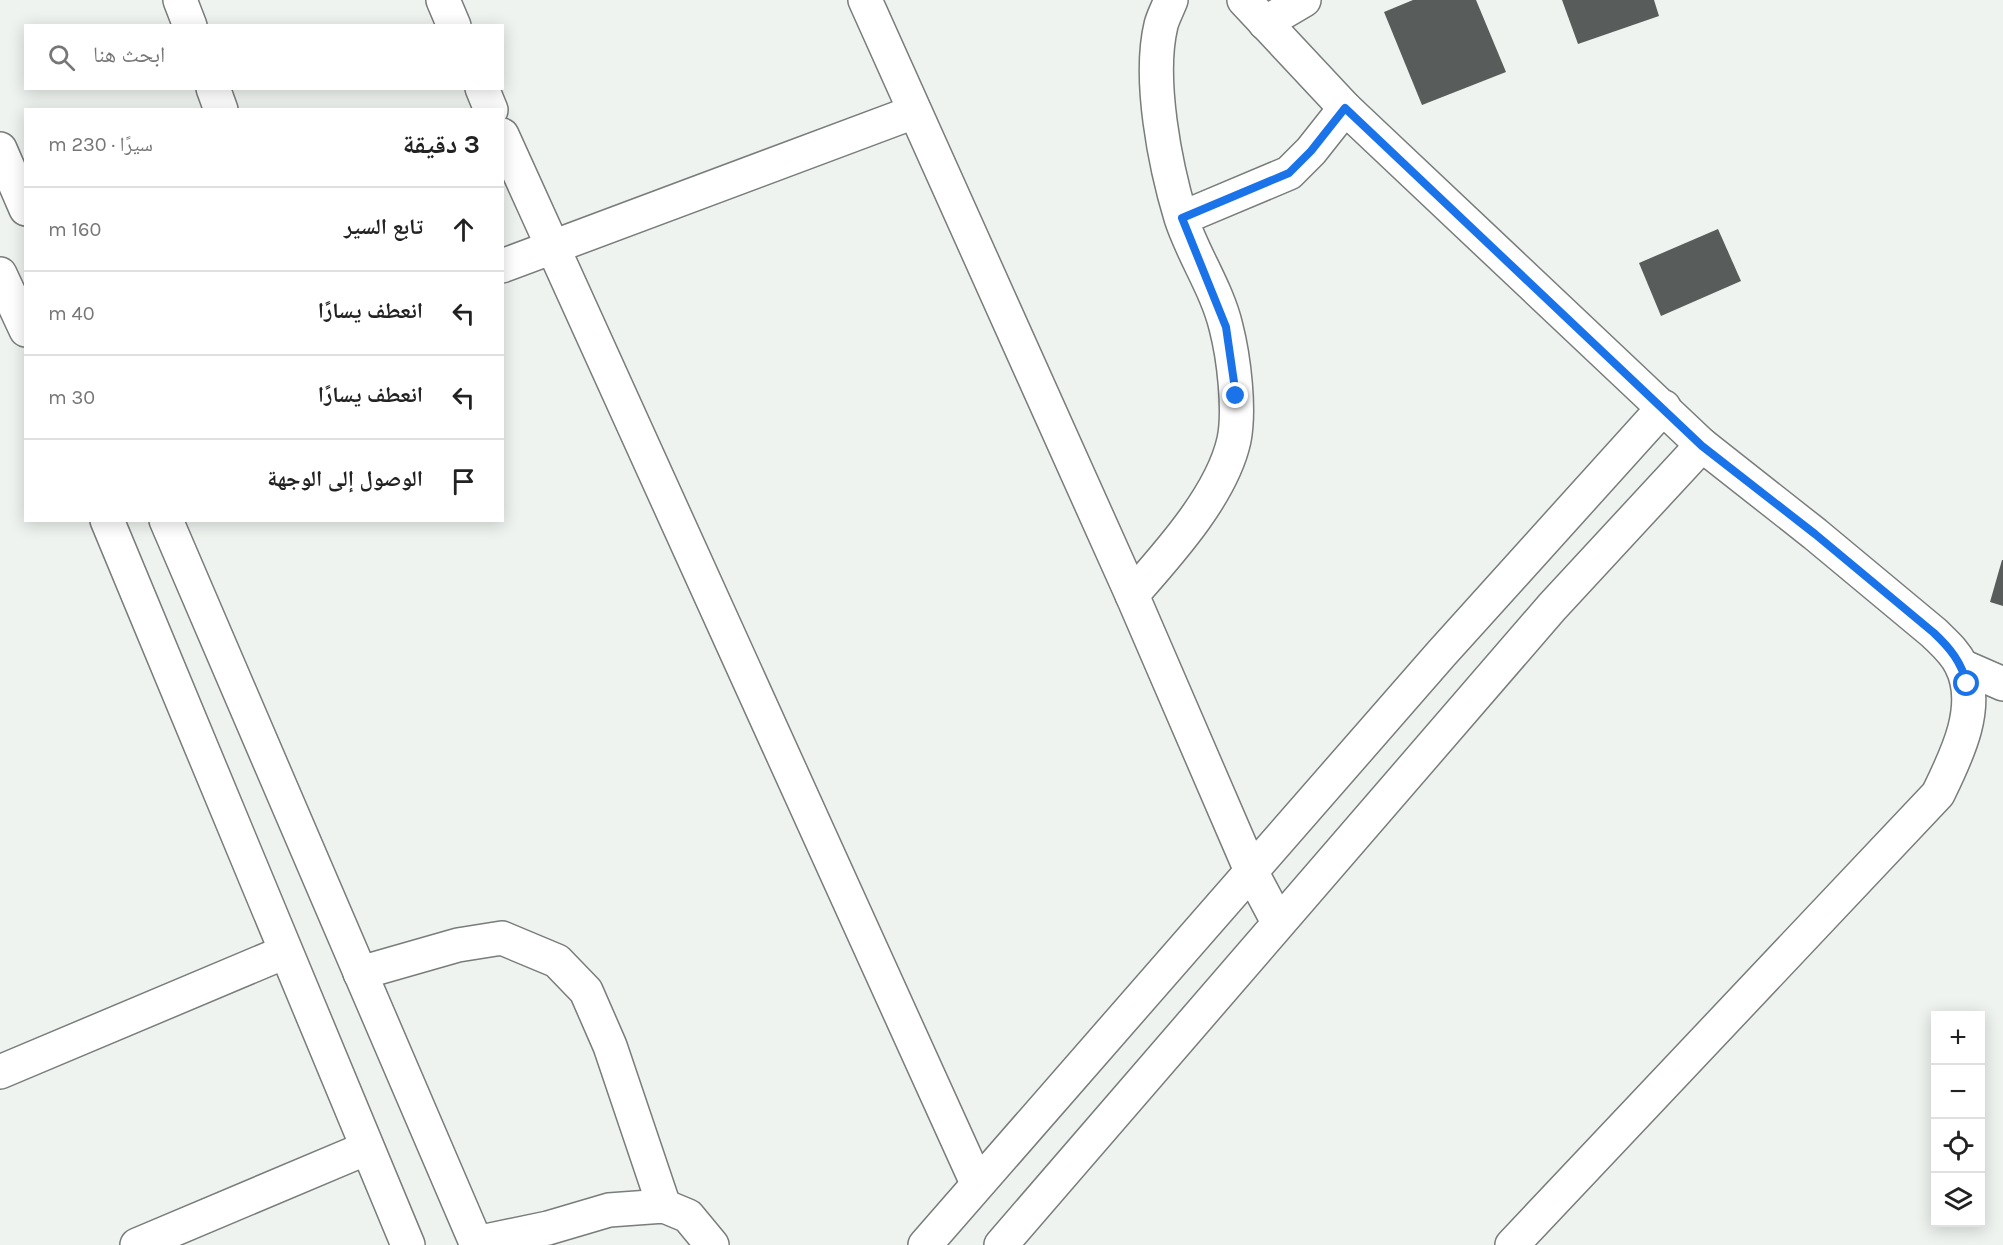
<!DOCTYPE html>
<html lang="ar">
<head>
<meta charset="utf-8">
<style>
	:root { --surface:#fff; --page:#f2f2f2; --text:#222; --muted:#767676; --line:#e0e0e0 }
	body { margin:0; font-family:Karla,"Noto Naskh Arabic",sans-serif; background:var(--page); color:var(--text); direction:rtl }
	.controls { position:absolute; right:18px; bottom:18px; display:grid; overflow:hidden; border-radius:0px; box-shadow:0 3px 15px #0003 }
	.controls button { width:54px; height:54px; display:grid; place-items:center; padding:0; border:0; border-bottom:2px solid var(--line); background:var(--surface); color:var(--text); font:30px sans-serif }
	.stop { position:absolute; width:18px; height:18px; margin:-14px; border:4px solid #1a73e8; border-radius:50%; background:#fff }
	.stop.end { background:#1a73e8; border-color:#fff; box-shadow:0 2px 6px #0008 }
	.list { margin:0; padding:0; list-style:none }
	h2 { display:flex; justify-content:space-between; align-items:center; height:78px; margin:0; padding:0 24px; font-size:26px }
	h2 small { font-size:20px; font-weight:400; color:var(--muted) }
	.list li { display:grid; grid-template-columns:39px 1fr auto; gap:18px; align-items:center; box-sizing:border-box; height:84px; padding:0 24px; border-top:2px solid var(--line) }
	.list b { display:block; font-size:22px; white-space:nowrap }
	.list em { font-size:20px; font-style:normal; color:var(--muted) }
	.icon { flex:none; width:33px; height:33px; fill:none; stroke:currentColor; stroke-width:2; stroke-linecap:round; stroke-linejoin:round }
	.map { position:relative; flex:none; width:2003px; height:1245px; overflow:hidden; direction:ltr }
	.search { position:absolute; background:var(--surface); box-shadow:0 3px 15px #0003; left:24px; top:24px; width:480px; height:66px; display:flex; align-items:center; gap:15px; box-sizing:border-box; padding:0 21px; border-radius:0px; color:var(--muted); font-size:22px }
	.panel { position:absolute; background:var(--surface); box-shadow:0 3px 15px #0003; left:24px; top:108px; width:480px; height:414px; border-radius:0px; direction:rtl }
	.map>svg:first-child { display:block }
	.building { fill:#585c5a }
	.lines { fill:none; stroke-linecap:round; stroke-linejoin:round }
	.minor-casing { stroke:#787c7a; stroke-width:36 }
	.minor { stroke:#fff; stroke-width:33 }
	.route { stroke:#1a73e8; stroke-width:8 }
</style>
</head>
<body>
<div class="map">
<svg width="2003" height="1245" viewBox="0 0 2003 1245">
	<rect width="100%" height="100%" fill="#eff3f0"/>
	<g class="building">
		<path d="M1413 0H1476L1506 72 1422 105 1384 12Z"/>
		<path d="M1562 0H1654L1659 16 1578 44Z"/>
		<path d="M1718 229 1741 281 1661 316 1639 263Z"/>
		<path d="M2002 560H2003V606L1990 602Z"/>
	</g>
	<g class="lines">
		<g class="minor-casing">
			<g id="minor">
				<path d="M180 0 190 26"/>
				<path d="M443 0 454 26"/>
				<path d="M865 0 1132 595 1252 873 1278 922"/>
				<path d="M1244 0 1345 108 1702 445 1815 534 1934 633C1944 643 1955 652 1961 665 1982 706 1956 757 1938 794L1512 1245"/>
				<path d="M1265 23 1304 0"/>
				<path d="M213 88 221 110"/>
				<path d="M482 88 491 110"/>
				<path d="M502 135 977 1183"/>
				<path d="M0 149 26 209"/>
				<path d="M1182 218 1289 173 1311 151 1345 108"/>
				<path d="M502 266 914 112"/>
				<path d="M0 274 26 330"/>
				<path d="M107 520 408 1245"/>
				<path d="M166 520 477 1245"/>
				<path d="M1132 595C1168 554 1222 495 1234 440 1240 410 1234 358 1226 327 1217 289 1193 255 1181 218 1165 165 1148 79 1161 25 1163 17 1168 8 1171 0"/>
				<path d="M1962 666 2003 684"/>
				<path d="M360 973 458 945 502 938 557 961 586 991 610 1046 664 1206"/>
				<path d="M0 1072 285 952"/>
				<path d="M476 1243 548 1228 609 1210 664 1206 688 1216 712 1245"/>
				<path d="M137 1245 367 1148"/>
				<path d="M925 1245 1441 654 1664 407"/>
				<path d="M1001 1245 1552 607 1702 445"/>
			</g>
		</g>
		<use href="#minor" class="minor"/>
	</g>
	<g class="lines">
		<path class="route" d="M1236 396 1226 327 1182 218 1289 173 1311 151 1345 108 1702 446 1815 534 1934 633C1951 649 1961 662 1967 684"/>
	</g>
</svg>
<div class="controls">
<button>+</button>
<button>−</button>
<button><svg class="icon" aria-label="locate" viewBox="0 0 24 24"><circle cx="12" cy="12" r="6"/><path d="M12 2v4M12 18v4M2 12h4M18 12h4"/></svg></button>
<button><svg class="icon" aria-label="layers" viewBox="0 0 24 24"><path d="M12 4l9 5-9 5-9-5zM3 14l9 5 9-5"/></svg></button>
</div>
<div class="stop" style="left:1967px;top:684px"></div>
<div class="stop end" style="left:1236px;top:396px"></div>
<div class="search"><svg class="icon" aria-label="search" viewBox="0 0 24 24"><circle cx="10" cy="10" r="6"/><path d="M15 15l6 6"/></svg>ابحث هنا</div>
<section class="panel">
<h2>3 دقيقة<small>سيرًا · 230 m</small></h2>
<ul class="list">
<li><svg class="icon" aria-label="ahead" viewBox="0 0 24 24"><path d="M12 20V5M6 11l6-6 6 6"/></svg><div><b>تابع السير</b></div><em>160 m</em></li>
<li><svg class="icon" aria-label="left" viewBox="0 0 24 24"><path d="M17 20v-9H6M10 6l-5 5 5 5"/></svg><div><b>انعطف يسارًا</b></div><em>40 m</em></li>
<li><svg class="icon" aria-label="left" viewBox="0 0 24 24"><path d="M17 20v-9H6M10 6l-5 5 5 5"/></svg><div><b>انعطف يسارًا</b></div><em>30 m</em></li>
<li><svg class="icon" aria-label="arrive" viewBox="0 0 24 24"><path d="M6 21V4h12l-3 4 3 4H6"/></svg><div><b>الوصول إلى الوجهة</b></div></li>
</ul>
</section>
</div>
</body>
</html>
